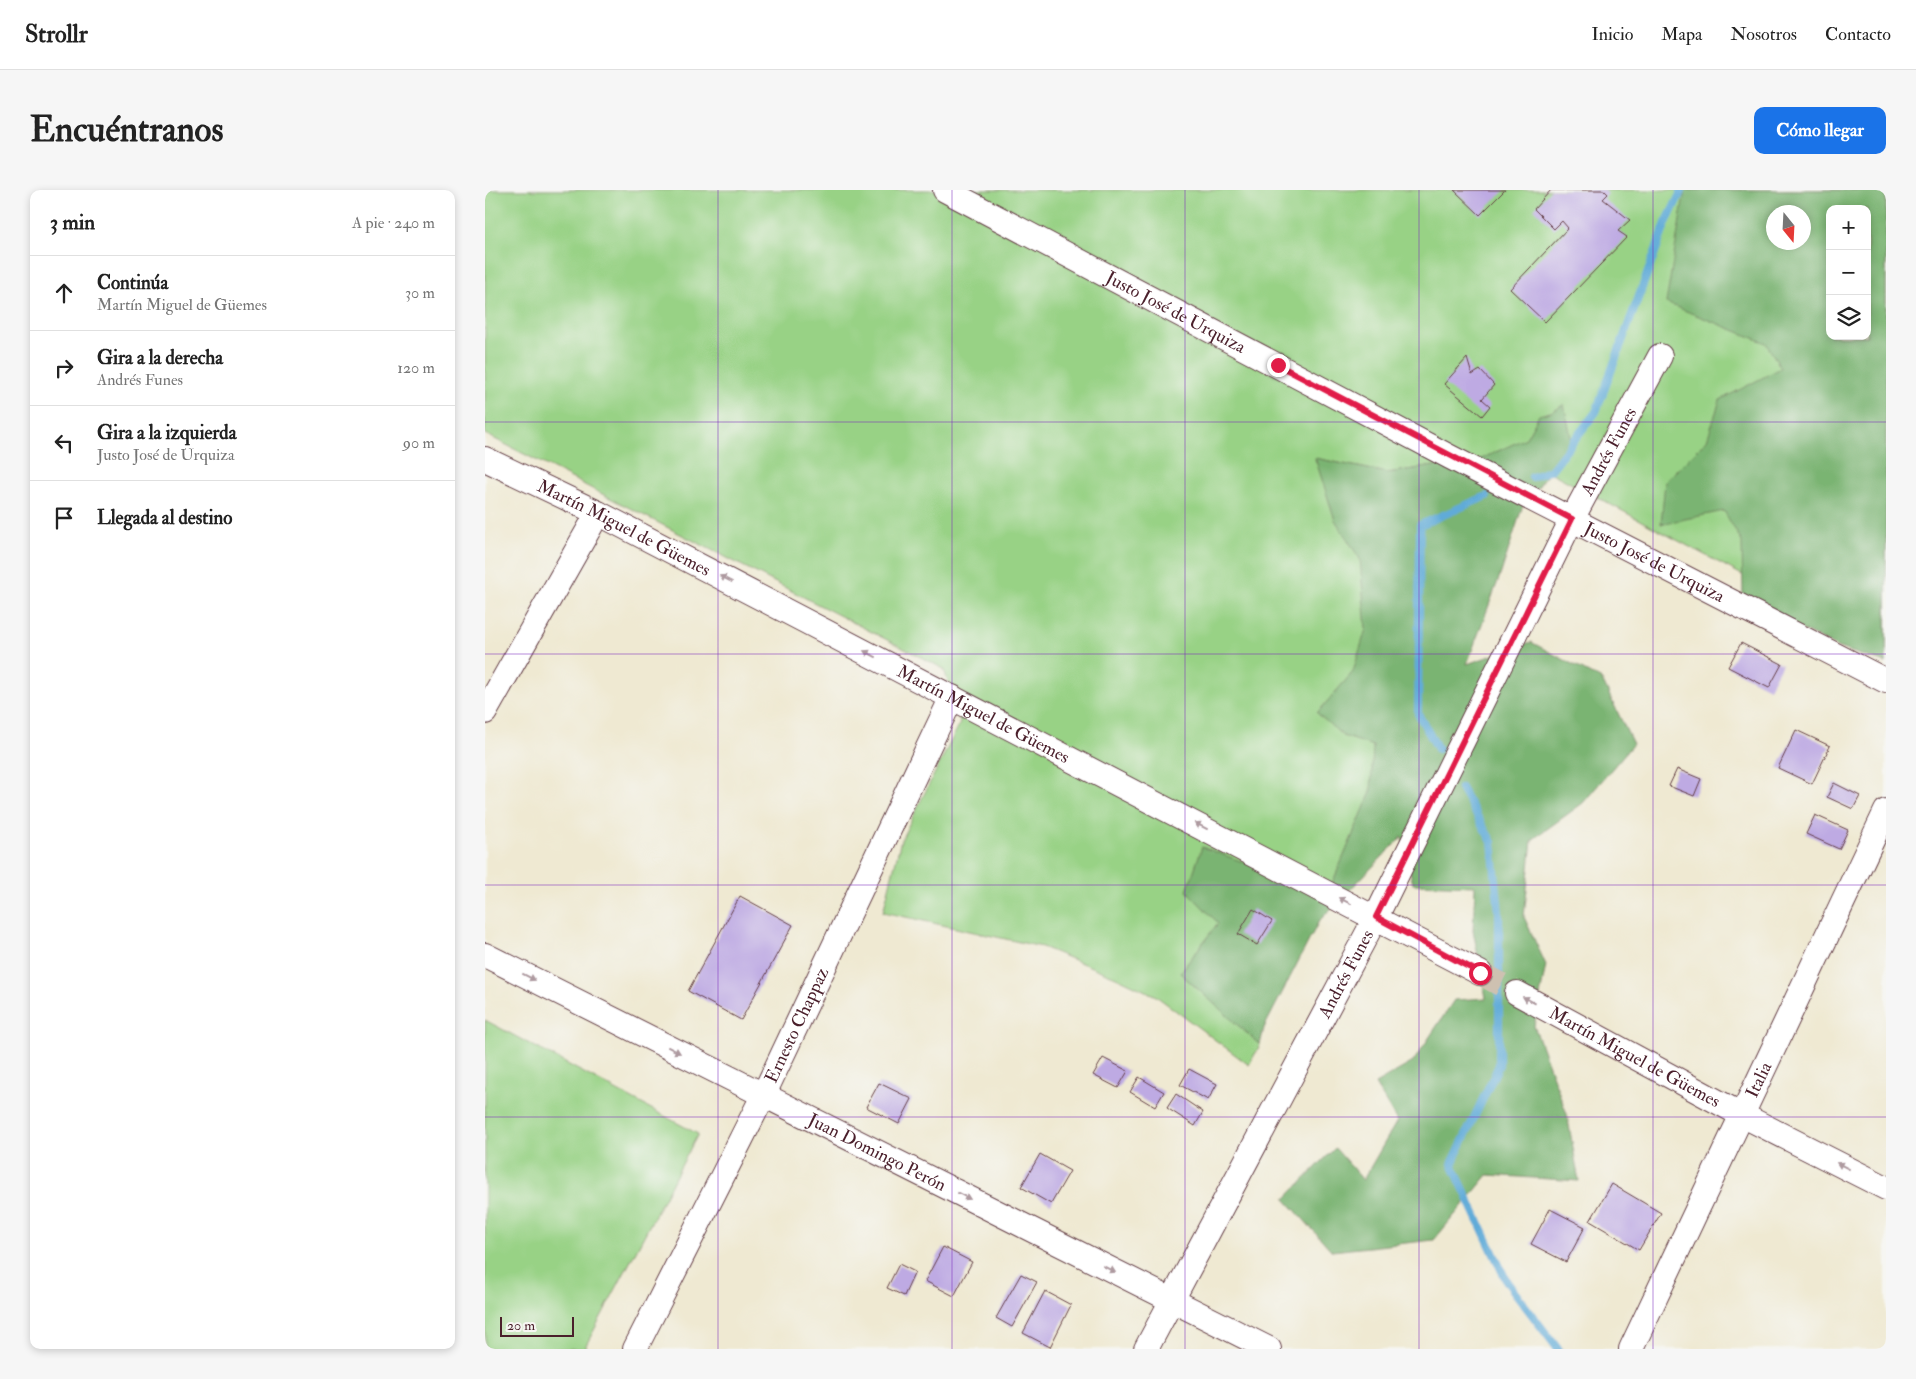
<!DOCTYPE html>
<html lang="es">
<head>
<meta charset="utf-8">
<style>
	:root { --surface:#fff; --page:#f6f6f6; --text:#222; --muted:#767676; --line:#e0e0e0; --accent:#1a73e8 }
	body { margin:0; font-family:"IM FELL Double Pica",serif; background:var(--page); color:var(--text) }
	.controls { position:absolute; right:15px; top:15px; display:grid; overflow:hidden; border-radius:10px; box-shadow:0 2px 8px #0003 }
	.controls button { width:45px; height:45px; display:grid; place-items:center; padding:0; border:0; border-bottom:1px solid var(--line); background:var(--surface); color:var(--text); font:25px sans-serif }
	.compass { position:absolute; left:1281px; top:15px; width:45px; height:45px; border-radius:50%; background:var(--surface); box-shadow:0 2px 8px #0003; rotate:162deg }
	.scale { position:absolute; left:15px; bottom:12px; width:74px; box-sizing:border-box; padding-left:5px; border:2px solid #4a1f2b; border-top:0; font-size:14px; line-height:18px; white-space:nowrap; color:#4a1f2b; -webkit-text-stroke:4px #f6f6f2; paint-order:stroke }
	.stop { position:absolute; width:15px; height:15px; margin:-11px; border:4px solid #e11d48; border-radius:50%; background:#fff }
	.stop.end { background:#e11d48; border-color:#fff; box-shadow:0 1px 5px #0008 }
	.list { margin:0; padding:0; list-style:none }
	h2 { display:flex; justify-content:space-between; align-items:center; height:65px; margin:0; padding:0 20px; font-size:21px }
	h2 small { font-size:16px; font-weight:400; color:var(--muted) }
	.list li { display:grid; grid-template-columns:32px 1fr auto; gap:15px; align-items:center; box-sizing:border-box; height:75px; padding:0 20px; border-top:1px solid var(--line) }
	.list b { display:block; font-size:19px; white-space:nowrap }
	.list p { margin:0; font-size:16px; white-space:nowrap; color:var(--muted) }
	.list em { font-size:16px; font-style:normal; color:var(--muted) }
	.icon { flex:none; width:28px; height:28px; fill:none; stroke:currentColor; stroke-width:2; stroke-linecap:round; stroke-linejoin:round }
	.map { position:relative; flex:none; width:1401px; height:1159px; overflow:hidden; border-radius:10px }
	header { display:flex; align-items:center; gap:30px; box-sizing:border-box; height:70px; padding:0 25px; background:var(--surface); border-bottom:1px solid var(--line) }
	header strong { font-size:24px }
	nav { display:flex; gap:28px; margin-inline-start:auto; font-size:18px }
	.intro { display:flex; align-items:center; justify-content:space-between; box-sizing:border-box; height:120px; padding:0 30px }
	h1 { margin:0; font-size:35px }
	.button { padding:12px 22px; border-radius:10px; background:var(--accent); color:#fff; font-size:18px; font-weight:700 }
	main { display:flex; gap:30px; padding:0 30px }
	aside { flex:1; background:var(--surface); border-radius:10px; box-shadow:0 2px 8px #0003 }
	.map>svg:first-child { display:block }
	.green { fill:#98d285; stroke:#717858; fill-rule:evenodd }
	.forest { fill:#7ab472; stroke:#626a4e; fill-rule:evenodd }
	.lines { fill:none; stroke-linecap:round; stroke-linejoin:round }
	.stream { stroke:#60abd8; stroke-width:8 }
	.building { fill:#beaae3 }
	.minor-tunnel { stroke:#cec1b1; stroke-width:24; stroke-dasharray:24 12; stroke-linecap:butt }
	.minor-casing { stroke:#633d44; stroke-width:26 }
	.minor { stroke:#fff; stroke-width:24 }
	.oneway { fill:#ae9aa0 }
	.route { stroke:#e11d48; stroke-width:6 }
	.grid { fill:none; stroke:#7b2cbf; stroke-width:1; stroke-opacity:0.55 }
	.labels { text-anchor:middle; stroke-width:4; stroke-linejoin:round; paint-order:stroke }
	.street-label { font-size:18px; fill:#4a1f2b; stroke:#f6f6f2 }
</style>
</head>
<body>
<header>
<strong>Strollr</strong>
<nav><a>Inicio</a><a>Mapa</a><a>Nosotros</a><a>Contacto</a></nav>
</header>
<div class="intro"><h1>Encuéntranos</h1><a class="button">Cómo llegar</a></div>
<main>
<aside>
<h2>3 min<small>A pie · 240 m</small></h2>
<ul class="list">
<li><svg class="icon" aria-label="ahead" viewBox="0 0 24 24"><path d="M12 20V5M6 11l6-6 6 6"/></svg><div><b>Continúa</b><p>Martín Miguel de Güemes</p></div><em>30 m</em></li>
<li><svg class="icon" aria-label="right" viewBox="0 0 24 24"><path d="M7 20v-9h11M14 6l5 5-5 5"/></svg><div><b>Gira a la derecha</b><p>Andrés Funes</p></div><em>120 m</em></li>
<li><svg class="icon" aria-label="left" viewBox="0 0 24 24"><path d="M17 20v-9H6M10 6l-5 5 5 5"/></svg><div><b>Gira a la izquierda</b><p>Justo José de Urquiza</p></div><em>90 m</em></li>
<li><svg class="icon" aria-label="arrive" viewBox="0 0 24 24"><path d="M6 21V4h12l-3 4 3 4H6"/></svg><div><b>Llegada al destino</b></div></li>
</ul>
</aside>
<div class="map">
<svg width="1401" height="1159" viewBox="0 0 1401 1159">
	<rect width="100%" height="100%" fill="#f6f6f2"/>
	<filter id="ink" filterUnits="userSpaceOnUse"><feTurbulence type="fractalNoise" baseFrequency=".02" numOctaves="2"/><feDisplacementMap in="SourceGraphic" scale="10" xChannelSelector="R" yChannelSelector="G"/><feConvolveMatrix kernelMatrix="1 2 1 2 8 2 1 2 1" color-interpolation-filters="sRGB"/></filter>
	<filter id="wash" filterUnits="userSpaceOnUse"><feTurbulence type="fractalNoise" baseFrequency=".0096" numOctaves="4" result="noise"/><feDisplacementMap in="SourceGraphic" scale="20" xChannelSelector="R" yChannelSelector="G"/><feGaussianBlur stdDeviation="1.12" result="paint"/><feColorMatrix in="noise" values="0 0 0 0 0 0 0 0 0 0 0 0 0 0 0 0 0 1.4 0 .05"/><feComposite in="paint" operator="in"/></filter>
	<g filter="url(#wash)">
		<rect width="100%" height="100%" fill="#efe9d2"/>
		<g class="green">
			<path d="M0 0H1401V462L1020 258 996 269 902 283 830 268 831 272 1014 368 867 648 843 704 717 657 733 733 695 783 775 855 764 875 671 806 631 787 557 757 398 722 416 650 475 533 459 479 0 244ZM1345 19H1382V146H1345ZM1288 22H1318V52H1288Z"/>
			<path d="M0 830 213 944 99 1159H0Z"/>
		</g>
		<g class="forest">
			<path d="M1200 0H1401V473L1354 458 1258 411 1257 352 1239 321 1176 334 1180 292 1222 250 1235 210 1296 178 1281 153 1181 113ZM1345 19H1382V146H1345ZM1288 22H1318V52H1288Z"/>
			<path d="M1079 214 1087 252 1037 318 1016 383 982 474 1046 452 1117 490 1148 554 1098 613 1047 650 1039 727 1061 775 1049 836 1082 924 1094 991 1003 985 949 1050 847 1061 800 1009 850 958 878 990 912 931 890 894 928 872 969 810 1001 808 988 740 990 696 928 694 917 647 834 731 779 838 775 855 695 783 733 733 702 701 717 657 843 703 886 602 888 556 858 546 832 523 868 482 881 439 875 369 850 330 830 268 902 283 996 269 1041 248 1054 225 1069 221Z"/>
		</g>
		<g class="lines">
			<g class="stream">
				<path d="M1047 287 1066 280 1111 222 1181 33 1197 0"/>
				<path d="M953 559 933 524 935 335 1002 306"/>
				<path d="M976 598 1007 652 1014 723V875L967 974 1022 1092 1073 1159"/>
			</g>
		</g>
		<g id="blocks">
			<g class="building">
				<path d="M969 0H1020L995 25Z"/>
				<path d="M1066 0H1119L1123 4 1118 9 1145 30 1133 41 1142 47 1060 132 1025 99 1083 38 1077 31 1069 39 1049 19Z"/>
				<path d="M982 168 987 185 995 180 1009 195 997 209 1005 216 997 226 959 194Z"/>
				<path d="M1256 453 1297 474 1284 498 1243 477Z"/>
				<path d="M1311 540 1345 556 1327 594 1293 578Z"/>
				<path d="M1192 579 1216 589 1209 606 1184 596Z"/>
				<path d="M1349 593 1375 606 1368 619 1342 607Z"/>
				<path d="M1330 625 1363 640 1354 659 1321 644Z"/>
				<path d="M255 706 308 735 256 830 203 801Z"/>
				<path d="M768 719 787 731 772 755 753 744Z"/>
				<path d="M618 868 643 881 633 898 608 885Z"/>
				<path d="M704 879 732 894 723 910 695 895Z"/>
				<path d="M654 887 679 902 670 917 645 902Z"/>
				<path d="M394 893 427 909 414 934 381 917Z"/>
				<path d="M691 904 718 922 710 936 682 918Z"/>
				<path d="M555 964 585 981 566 1014 536 997Z"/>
				<path d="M1127 994 1176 1023 1154 1060 1105 1031Z"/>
				<path d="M1065 1019 1100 1037 1081 1072 1046 1054Z"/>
				<path d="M458 1057 487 1072 469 1106 440 1091Z"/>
				<path d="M414 1074 430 1082 419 1106 402 1098Z"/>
				<path d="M536 1084 552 1092 527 1137 511 1128Z"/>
				<path d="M560 1101 586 1115 565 1157 538 1143Z"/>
			</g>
		</g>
	</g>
	<g filter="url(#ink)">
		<use href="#blocks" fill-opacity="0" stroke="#633d44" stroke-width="1"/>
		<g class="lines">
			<path class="minor-tunnel" d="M995 783 1032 803"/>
			<g class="minor-casing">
				<g id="minor">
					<path id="s1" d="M460 0 965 267 1401 491"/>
					<path id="s2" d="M0 269 113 323 995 783"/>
					<path d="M0 522 113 323"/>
					<path id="s3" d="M0 765 784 1159"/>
					<path id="s4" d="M1032 803 1257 925 1401 998"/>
					<path id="s5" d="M150 1159 278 906 467 507"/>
					<path id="s6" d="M661 1159 891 727 1087 329 1175 166"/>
					<path id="s7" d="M1146 1159 1401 621"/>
				</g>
			</g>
			<use href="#minor" class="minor"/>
		</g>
		<defs><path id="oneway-solid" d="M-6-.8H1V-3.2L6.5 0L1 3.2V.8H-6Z" transform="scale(1.25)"/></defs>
		<g class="oneway">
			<use href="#oneway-solid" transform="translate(241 389) rotate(-153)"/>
			<use href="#oneway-solid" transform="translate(385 464) rotate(-153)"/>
			<use href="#oneway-solid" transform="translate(716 636) rotate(-153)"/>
			<use href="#oneway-solid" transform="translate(860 711) rotate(-153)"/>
			<use href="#oneway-solid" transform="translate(44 787) rotate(27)"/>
			<use href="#oneway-solid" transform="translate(1044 810) rotate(-152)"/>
			<use href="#oneway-solid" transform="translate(189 860) rotate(27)"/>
			<use href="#oneway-solid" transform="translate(1358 976) rotate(-153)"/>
			<use href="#oneway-solid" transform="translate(479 1006) rotate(27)"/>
			<use href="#oneway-solid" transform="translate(624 1079) rotate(27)"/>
		</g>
	</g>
	<g class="lines" filter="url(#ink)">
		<path class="route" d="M793 175 1087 329 891 727 995 783"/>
	</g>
	<path class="grid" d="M233 0V1159M467 0V1159M700 0V1159M934 0V1159M1168 0V1159M0 232H1401M0 464H1401M0 695H1401M0 927H1401"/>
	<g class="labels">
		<g class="street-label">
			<text dy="6" stroke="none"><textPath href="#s1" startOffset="261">Justo José de Urquiza</textPath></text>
			<text dy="6" stroke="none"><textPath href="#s6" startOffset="1010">Andrés Funes</textPath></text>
			<text dy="6" stroke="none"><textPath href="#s2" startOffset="155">Martín Miguel de Güemes</textPath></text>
			<text dy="6" stroke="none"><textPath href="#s1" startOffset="801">Justo José de Urquiza</textPath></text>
			<text dy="6" stroke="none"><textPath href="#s2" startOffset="560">Martín Miguel de Güemes</textPath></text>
			<text dy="6" stroke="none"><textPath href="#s6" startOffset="425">Andrés Funes</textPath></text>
			<text dy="6" stroke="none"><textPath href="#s5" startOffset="362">Ernesto Chappaz</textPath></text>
			<text dy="6" stroke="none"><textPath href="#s4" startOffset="134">Martín Miguel de Güemes</textPath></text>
			<text dy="6" stroke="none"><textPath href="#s7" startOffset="298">Italia</textPath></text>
			<text dy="6" stroke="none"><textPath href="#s3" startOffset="439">Juan Domingo Perón</textPath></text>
		</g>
	</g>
</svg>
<div class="controls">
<button>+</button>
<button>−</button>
<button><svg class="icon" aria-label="layers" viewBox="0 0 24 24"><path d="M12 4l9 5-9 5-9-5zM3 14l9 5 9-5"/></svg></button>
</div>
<svg class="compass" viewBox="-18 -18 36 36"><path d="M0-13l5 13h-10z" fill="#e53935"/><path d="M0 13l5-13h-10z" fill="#767676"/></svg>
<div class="scale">20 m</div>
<div class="stop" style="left:995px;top:783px"></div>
<div class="stop end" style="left:793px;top:175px"></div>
</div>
</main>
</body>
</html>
